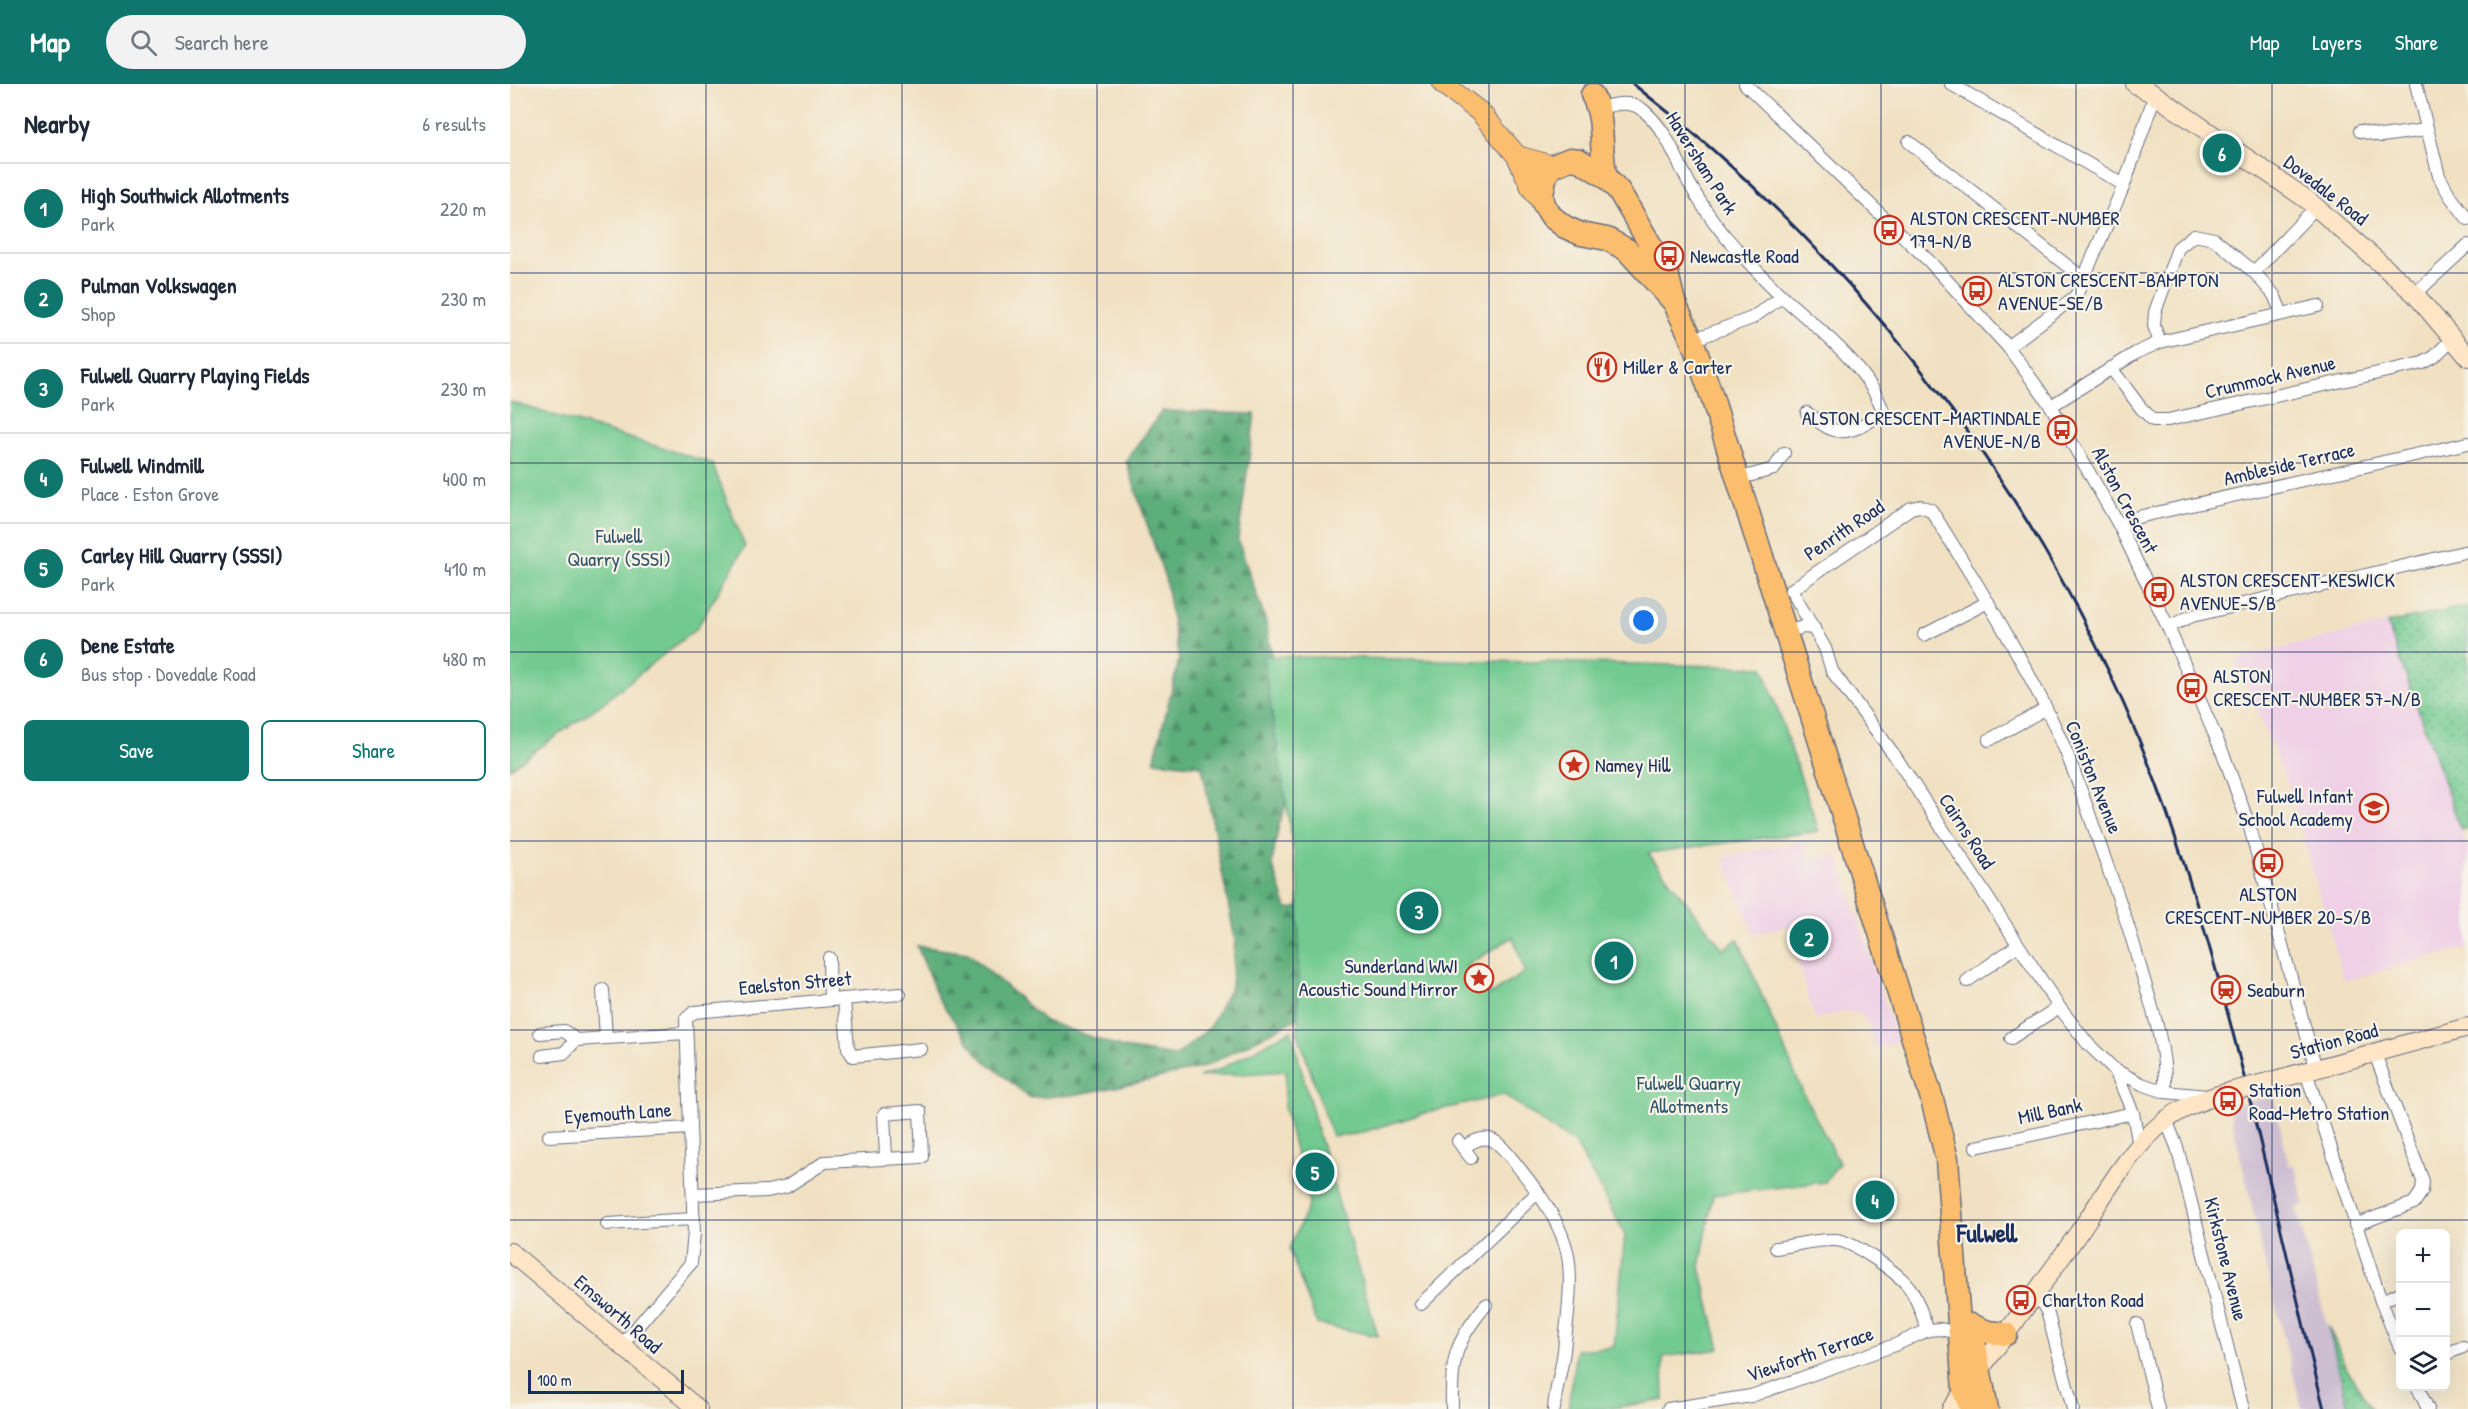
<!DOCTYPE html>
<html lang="en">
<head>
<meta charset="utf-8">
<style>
	:root { --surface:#fff; --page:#f2f2f3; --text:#1f2937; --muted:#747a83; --line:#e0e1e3; --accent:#0f766e }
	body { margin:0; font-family:"Patrick Hand",sans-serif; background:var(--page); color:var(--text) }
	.controls { position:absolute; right:18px; bottom:18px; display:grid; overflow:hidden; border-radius:9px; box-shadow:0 6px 24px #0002 }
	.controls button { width:54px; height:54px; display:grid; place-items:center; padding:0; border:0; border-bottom:2px solid var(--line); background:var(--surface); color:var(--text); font:30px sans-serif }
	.scale { position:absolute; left:18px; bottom:15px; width:156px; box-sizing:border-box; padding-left:6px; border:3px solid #1b2f5e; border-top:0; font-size:16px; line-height:21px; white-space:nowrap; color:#1b2f5e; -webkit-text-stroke:4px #f7f3e8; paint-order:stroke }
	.you { position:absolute; left:1134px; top:537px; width:21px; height:21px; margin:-15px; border:4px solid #fff; border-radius:50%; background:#1a73e8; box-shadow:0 0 0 9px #1a73e833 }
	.badge { display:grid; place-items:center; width:39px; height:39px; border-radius:50%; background:var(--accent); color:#fff; font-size:20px; font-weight:700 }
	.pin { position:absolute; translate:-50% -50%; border:3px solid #fff; box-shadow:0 2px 6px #0006 }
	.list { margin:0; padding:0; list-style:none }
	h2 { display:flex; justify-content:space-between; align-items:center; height:78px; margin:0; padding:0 24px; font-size:26px }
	h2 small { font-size:20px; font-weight:400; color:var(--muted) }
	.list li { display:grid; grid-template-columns:39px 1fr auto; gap:18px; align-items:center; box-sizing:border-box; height:90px; padding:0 24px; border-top:2px solid var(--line) }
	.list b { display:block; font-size:22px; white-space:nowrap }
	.list p { margin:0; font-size:20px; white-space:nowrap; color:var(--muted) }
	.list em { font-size:20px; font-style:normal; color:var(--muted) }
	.actions { display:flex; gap:12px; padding:18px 24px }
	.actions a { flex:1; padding:14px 0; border:2px solid var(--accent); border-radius:9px; text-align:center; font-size:21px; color:var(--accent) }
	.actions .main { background:var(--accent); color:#fff }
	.icon { flex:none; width:33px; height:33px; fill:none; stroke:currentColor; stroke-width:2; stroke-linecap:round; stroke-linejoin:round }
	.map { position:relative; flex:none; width:1958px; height:1325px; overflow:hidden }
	header { display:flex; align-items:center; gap:36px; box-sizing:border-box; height:84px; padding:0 30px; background:var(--accent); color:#fff }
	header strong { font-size:28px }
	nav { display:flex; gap:33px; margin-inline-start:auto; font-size:21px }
	.search { width:420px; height:54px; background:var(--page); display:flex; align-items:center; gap:15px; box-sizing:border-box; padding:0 21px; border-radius:33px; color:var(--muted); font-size:22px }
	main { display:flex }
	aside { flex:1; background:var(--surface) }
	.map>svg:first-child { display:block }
	.built { fill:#efd0e6 }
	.industrial { fill:#cdbed2 }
	.grass { fill:url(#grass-dots); stroke:#467c77; stroke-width:1.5 }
	.forest { fill:url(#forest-firs); stroke:#3c6e6c; stroke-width:1.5 }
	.green { fill:#72ca90; stroke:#467c77; stroke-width:1.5; fill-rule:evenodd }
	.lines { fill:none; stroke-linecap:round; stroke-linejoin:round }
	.street-casing { stroke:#666d81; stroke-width:14 }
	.secondary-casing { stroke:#666d81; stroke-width:20 }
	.primary-casing { stroke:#666d81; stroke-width:22 }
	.highway-casing { stroke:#666d81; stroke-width:25 }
	.street { stroke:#fff; stroke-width:12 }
	.secondary { stroke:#fde5c5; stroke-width:18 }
	.primary { stroke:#fbbe6e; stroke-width:20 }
	.highway { stroke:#fbbe6e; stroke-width:22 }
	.rail { stroke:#1b2f5e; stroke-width:3 }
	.secondary-bridge-casing { stroke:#666d81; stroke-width:20; stroke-linecap:butt }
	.secondary-bridge { stroke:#fde5c5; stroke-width:18 }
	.grid { fill:none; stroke:#1b2f5e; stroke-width:1.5; stroke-opacity:0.55 }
	.labels { text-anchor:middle; stroke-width:4.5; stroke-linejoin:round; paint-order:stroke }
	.street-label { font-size:20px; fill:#1b2f5e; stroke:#f7f3e8 }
	.poi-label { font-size:20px; fill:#1b2f5e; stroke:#f7f3e8; text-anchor:start }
	.park-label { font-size:20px; fill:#31566a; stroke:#f7f3e8 }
	.district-label { font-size:26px; font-weight:bold; fill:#1b2f5e; stroke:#f7f3e8 }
</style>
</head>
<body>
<header>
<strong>Map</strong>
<div class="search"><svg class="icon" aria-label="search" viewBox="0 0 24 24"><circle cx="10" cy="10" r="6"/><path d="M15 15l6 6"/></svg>Search here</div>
<nav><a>Map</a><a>Layers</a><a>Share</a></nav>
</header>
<main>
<aside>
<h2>Nearby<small>6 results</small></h2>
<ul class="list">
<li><span class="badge">1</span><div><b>High Southwick Allotments</b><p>Park</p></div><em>220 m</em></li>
<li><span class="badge">2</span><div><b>Pulman Volkswagen</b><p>Shop</p></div><em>230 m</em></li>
<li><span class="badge">3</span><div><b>Fulwell Quarry Playing Fields</b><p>Park</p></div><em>230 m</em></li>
<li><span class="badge">4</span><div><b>Fulwell Windmill</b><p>Place · Eston Grove</p></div><em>400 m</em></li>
<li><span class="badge">5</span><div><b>Carley Hill Quarry (SSSI)</b><p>Park</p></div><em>410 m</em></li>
<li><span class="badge">6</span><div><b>Dene Estate</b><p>Bus stop · Dovedale Road</p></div><em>480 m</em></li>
</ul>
<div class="actions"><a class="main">Save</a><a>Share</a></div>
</aside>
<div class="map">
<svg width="1958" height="1325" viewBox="0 0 1958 1325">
	<defs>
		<pattern id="grass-dots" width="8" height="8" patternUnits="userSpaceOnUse" patternTransform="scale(1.5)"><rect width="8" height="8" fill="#72ca90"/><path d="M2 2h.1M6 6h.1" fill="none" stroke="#5da479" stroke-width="1.8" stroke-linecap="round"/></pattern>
		<pattern id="forest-firs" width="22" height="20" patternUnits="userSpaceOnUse" patternTransform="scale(1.5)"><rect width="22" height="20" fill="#5dae7a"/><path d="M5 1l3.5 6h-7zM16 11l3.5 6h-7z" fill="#4c8e67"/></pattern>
	</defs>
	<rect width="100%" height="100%" fill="#f7f3e8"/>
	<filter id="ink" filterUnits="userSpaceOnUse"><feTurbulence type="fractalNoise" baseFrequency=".0167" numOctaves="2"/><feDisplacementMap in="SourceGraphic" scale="12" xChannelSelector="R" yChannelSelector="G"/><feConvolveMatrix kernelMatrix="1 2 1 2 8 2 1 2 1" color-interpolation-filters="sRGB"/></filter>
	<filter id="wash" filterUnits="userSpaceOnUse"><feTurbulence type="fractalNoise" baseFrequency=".008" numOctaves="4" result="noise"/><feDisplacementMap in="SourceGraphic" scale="24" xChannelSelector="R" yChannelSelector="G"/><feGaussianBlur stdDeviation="1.35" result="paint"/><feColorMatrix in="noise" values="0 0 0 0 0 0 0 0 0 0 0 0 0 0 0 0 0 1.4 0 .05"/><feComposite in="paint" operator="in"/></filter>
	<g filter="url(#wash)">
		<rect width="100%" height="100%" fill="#f1e1c2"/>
		<g class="built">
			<path d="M1877 539 1958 765V863L1834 897 1779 703 1725 575Z"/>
			<path d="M1294 757 1301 776 1328 771 1387 958 1366 965 1356 935 1349 929 1335 927 1305 935 1276 841 1244 851 1213 773Z"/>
		</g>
		<path class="industrial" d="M1763 1011 1779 1082 1784 1080 1795 1121 1786 1124 1839 1325H1792L1756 1183 1719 1023Z"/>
		<g class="grass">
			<path d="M1958 522V744L1951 746 1877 539Z"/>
			<path d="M1818 1242 1838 1287 1862 1325H1839Z"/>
		</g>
		<path class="forest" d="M652 327 745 330 728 456 756 538 770 620 787 681 768 745 762 779 777 825 828 817 817 919 694 983 627 999 563 1011 520 1014 468 971 428 914 407 862 458 869 535 937 613 964 666 972 699 944 721 902 725 856 692 682 644 677 669 576 655 494 616 377Z"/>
		<g class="green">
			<path d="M0 318 202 379 235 463 187 544 89 622 0 684Z"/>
			<path d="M753 572 1253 583 1309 747 1138 769 1213 865 1228 855 1293 1009 1329 1079 1315 1098 1203 1111 1190 1183 1210 1265 1153 1273 1154 1316 1096 1325H1058L1066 1266 1104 1263 1115 1150 1066 1061 994 1011 915 1029 847 1050 822 1052 788 950 789 801ZM1003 853 1015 888 981 910 956 882Z"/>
			<path d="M781 946 809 1052 868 1252 807 1240 779 1165 799 1120 774 1023 776 987 688 993 709 986Z"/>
		</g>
	</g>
	<g filter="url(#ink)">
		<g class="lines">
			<g class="street-casing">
				<g id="street">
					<path d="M1235 0 1420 178 1498 263 1541 322 1609 441 1658 543 1714 672 1740 744 1806 985"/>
					<path d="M1441 0 1614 101"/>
					<path d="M1906 0 1929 92 1940 112 1958 135"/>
					<path d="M1090 24C1104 20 1121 16 1133 26 1157 46 1165 73 1179 99 1189 117 1202 136 1215 152 1233 173 1254 195 1275 215 1309 245 1358 283 1373 327 1361 338 1338 353 1321 345 1313 342 1305 334 1297 329"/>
					<path d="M1850 47 1871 52 1916 46"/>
					<path d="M1399 58 1574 195"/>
					<path d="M1744 188 1806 123"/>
					<path d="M1905 210 1958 161"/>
					<path d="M1182 256 1242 234 1273 212"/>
					<path d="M1650 258 1644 242 1645 228 1668 164 1684 151 1704 155 1744 188 1764 211 1772 230"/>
					<path d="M1498 263 1566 212 1614 101 1645 11"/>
					<path d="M1601 284 1631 324 1643 336H1658L1913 279 1924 273 1943 254"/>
					<path d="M1541 322 1626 269 1650 258 1808 222"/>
					<path d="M1227 395 1264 385 1274 369"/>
					<path d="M1609 441 1628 433 1958 359"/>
					<path d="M1281 506 1401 424 1410 422 1421 426C1468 501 1515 576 1551 656 1567 692 1579 730 1592 767 1605 804 1619 841 1629 879 1641 921 1657 964 1655 1008"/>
					<path d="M1281 506 1315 564 1322 587 1385 672 1549 923 1578 960 1605 986"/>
					<path d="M1658 543 1682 532 1958 467"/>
					<path d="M1277 548 1293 543 1304 544"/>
					<path d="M1414 551 1478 518"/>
					<path d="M1479 656 1535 625"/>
					<path d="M319 874 320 916"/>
					<path d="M1457 897 1508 861"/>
					<path d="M93 906 96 954"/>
					<path d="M334 915 338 964 343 972 411 965"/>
					<path d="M30 949 54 947 66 956"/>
					<path d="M1501 954 1549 923"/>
					<path d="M32 972 54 969 66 956 176 949"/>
					<path d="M1796 988 1871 1217 1890 1264"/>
					<path d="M1656 1036 1667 1063 1733 1325"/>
					<path d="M39 1052 180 1044"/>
					<path d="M948 1057 961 1074"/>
					<path d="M1629 1062 1623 1029 1605 986 1632 1000 1655 1008 1697 1012"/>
					<path d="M1466 1063 1623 1029"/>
					<path d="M953 1064C977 1047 985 1054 1002 1075 1022 1100 1045 1128 1055 1160 1065 1189 1057 1235 1054 1266 1052 1286 1045 1305 1044 1325"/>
					<path d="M183 1110 257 1107 276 1103 315 1078 412 1073 410 1027 374 1030 376 1074"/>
					<path d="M97 1140 184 1135"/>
					<path d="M1845 1141 1904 1119 1912 1107 1913 1097 1865 970"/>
					<path d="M1266 1164C1285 1161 1306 1155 1326 1156 1343 1157 1388 1189 1399 1203 1408 1215 1412 1232 1418 1246"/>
					<path d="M1523 1214 1532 1219 1537 1227 1563 1325"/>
					<path d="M1871 1217 1890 1209"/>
					<path d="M911 1220 1028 1108"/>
					<path d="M1627 1240 1648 1325"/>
					<path d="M111 1262 181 1179 184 1149 176 935 184 928 390 910"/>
					<path d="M1936 1270 1953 1263"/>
					<path d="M1907 1302 1918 1325"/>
					<path d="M942 1325C941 1276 944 1259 976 1221"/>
					<path d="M1158 1325 1241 1312 1385 1261 1418 1246 1431 1245 1451 1250"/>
				</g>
			</g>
			<g class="secondary-casing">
				<g id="secondary">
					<path d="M1625 0 1645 11 1799 117 1905 210 1958 273"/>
					<path d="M1758 998 1958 943"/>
					<path d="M0 1168 188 1325"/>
					<path d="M1441 1325C1483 1267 1526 1210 1567 1151 1593 1114 1620 1063 1656 1036 1677 1020 1703 1012 1727 1006"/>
				</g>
			</g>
			<g class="primary-casing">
				<g id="primary">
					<path d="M933 0 970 28 1007 72 1021 103 1034 121"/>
					<path d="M1007 72 1043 82"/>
				</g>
			</g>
			<g class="highway-casing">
				<g id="highway">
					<path d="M1082 11C1096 36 1089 65 1096 93"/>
					<path d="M1164 218 1117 166 1097 155 1071 150 1055 143 1042 133 1034 121 1032 111 1036 90 1043 82 1060 75 1069 76 1096 93 1109 107 1157 189 1164 218 1182 256 1201 310 1422 1015 1437 1075 1454 1307 1461 1325"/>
					<path d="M1461 1241 1478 1248 1496 1250"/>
					<path d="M1462 1247 1477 1325"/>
				</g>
			</g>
			<use href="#street" class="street"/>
			<use href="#secondary" class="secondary"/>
			<use href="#primary" class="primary"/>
			<use href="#highway" class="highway"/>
			<path class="rail" d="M1123 0C1363 186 1556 442 1657 729 1725 924 1764 1126 1814 1325"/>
			<g class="secondary-bridge-casing">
				<path id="secondary-bridge" d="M1727 1006 1758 998"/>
			</g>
			<use href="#secondary-bridge" class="secondary-bridge"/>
		</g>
	</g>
	<path class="grid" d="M196 0V1325M392 0V1325M587 0V1325M783 0V1325M979 0V1325M1175 0V1325M1371 0V1325M1566 0V1325M1762 0V1325M0 189H1958M0 379H1958M0 568H1958M0 757H1958M0 946H1958M0 1136H1958"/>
	<defs>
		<g id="bus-ring" transform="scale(1.5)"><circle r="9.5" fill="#f7f3e8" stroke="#c8321e" stroke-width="1.5"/><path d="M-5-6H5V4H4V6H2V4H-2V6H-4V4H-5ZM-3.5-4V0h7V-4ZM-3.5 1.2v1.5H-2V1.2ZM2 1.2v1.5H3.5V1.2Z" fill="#c8321e"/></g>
		<g id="restaurant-ring" transform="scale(1.5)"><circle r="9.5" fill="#f7f3e8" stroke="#c8321e" stroke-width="1.5"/><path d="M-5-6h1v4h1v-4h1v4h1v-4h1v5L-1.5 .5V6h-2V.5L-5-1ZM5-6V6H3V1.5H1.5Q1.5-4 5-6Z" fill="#c8321e"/></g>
		<g id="sight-ring" transform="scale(1.5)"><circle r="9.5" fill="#f7f3e8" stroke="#c8321e" stroke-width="1.5"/><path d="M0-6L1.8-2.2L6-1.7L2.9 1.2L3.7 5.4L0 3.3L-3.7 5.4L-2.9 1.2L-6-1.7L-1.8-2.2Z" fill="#c8321e"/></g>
		<g id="school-ring" transform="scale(1.5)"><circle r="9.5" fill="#f7f3e8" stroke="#c8321e" stroke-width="1.5"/><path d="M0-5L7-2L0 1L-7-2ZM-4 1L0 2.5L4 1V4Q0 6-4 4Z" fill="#c8321e"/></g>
		<g id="station-ring" transform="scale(1.5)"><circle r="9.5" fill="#f7f3e8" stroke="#c8321e" stroke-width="1.5"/><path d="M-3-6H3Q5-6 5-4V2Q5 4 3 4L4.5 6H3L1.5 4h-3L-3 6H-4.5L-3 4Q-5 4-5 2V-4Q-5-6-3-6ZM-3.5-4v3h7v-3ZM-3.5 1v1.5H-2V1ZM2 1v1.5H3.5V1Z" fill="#c8321e"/></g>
	</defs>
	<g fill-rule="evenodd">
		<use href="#bus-ring" x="1379" y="146"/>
		<use href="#bus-ring" x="1159" y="172"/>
		<use href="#bus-ring" x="1467" y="207"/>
		<use href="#restaurant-ring" x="1092" y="283"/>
		<use href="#bus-ring" x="1552" y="346"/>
		<use href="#bus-ring" x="1649" y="508"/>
		<use href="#bus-ring" x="1682" y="604"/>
		<use href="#sight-ring" x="1064" y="681"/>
		<use href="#school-ring" x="1864" y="724"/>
		<use href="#bus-ring" x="1758" y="779"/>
		<use href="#sight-ring" x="969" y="894"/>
		<use href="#station-ring" x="1716" y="906"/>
		<use href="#bus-ring" x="1718" y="1017"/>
		<use href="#bus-ring" x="1511" y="1216"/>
	</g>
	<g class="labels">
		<g class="street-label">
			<text transform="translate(1192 79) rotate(58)" y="7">Haversham Park</text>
			<text transform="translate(1816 106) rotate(38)" y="7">Dovedale Road</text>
			<text transform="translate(1760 293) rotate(-13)" y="7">Crummock Avenue</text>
			<text transform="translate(1779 380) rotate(-13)" y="7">Ambleside Terrace</text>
			<text transform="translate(1615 416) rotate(62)" y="7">Alston Crescent</text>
			<text transform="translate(1334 446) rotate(-34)" y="7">Penrith Road</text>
			<text transform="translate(1584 693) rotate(68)" y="7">Coniston Avenue</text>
			<text transform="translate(1457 747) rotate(57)" y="7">Cairns Road</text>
			<text transform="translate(285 899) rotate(-5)" y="7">Eaelston Street</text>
			<text transform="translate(1824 957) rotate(-15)" y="7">Station Road</text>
			<text transform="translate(1540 1027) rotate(-12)" y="7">Mill Bank</text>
			<text transform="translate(108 1029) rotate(-4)" y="7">Eyemouth Lane</text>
			<text transform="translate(1716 1175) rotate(76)" y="7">Kirkstone Avenue</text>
			<text transform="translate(108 1230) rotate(41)" y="7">Emsworth Road</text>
			<text transform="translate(1300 1270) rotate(-19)" y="7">Viewforth Terrace</text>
		</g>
		<g class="poi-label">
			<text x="1400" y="141">ALSTON CRESCENT-NUMBER<tspan x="1400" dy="23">179-N/B</tspan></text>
			<text x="1180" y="179">Newcastle Road</text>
			<text x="1488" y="203">ALSTON CRESCENT-BAMPTON<tspan x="1488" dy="23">AVENUE-SE/B</tspan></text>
			<text x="1113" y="290">Miller &amp; Carter</text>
			<text x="1531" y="341" text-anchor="end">ALSTON CRESCENT-MARTINDALE<tspan x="1531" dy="23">AVENUE-N/B</tspan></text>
			<text x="1670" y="503">ALSTON CRESCENT-KESWICK<tspan x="1670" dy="23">AVENUE-S/B</tspan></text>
			<text x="1703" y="599">ALSTON<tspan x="1703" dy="23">CRESCENT-NUMBER 57-N/B</tspan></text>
			<text x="1085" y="688">Namey Hill</text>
			<text x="1843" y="719" text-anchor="end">Fulwell Infant<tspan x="1843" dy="23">School Academy</tspan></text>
			<text x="1758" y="817" text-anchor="middle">ALSTON<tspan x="1758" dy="23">CRESCENT-NUMBER 20-S/B</tspan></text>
			<text x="948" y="889" text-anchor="end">Sunderland WWI<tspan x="948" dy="23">Acoustic Sound Mirror</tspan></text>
			<text x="1737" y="913">Seaburn</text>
			<text x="1739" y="1013">Station<tspan x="1739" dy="23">Road-Metro Station</tspan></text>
			<text x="1532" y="1223">Charlton Road</text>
		</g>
		<g class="park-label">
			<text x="109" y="459">Fulwell<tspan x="109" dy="23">Quarry (SSSI)</tspan></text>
			<text x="1179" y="1006">Fulwell Quarry<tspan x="1179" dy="23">Allotments</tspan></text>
		</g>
		<g class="district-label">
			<text x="1477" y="1158">Fulwell</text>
		</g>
	</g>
</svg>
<div class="controls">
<button>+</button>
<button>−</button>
<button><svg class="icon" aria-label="layers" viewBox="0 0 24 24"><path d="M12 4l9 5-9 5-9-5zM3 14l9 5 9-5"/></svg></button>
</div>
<div class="scale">100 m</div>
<div class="you"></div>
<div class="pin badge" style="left:1104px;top:877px">1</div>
<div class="pin badge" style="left:1299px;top:854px">2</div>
<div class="pin badge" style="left:909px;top:827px">3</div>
<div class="pin badge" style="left:1365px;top:1116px">4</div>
<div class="pin badge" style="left:805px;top:1088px">5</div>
<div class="pin badge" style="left:1712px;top:69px">6</div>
</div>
</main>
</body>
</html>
